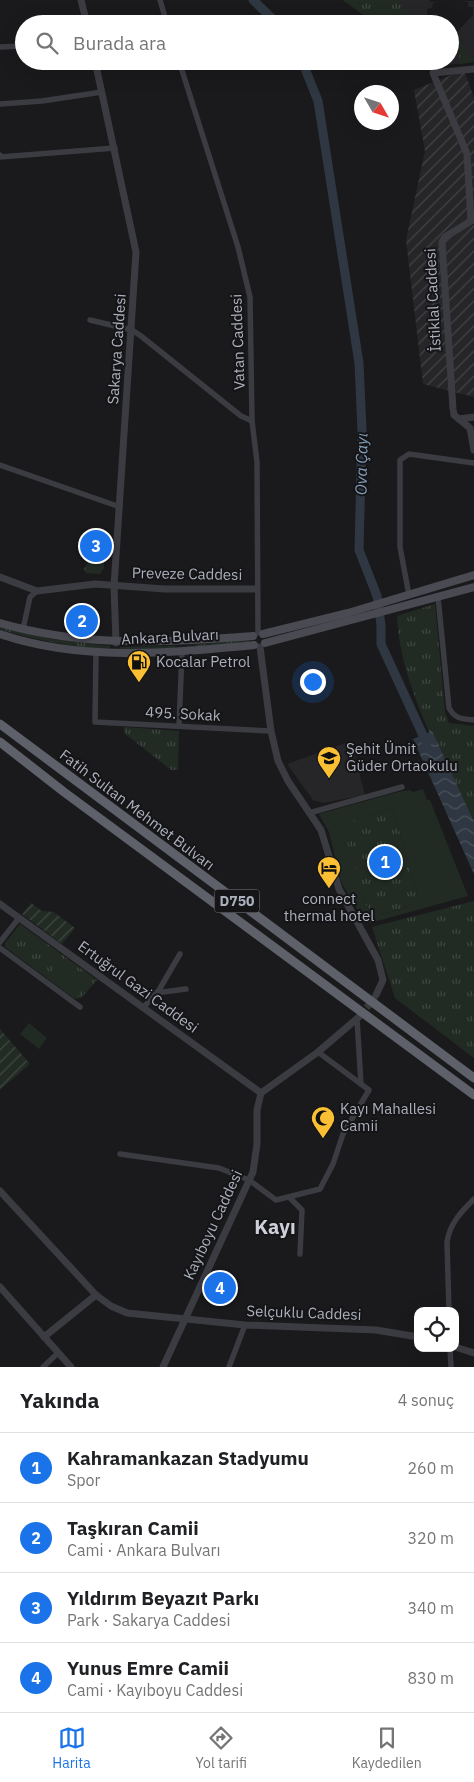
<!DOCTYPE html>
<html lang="tr">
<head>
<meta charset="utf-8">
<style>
	:root { --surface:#fff; --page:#f2f2f2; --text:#202124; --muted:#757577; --line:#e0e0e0; --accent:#1a73e8 }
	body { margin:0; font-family:"IBM Plex Sans",sans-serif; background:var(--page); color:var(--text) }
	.controls { position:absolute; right:15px; bottom:15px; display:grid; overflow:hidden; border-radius:10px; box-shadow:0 5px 20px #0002 }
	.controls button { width:45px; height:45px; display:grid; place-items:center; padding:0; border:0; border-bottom:1px solid var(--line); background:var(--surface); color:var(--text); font:25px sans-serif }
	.compass { position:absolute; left:354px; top:85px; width:45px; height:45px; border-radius:50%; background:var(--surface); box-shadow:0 5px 20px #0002; rotate:129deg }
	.you { position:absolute; left:312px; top:681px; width:18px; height:18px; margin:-12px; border:4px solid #fff; border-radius:50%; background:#1a73e8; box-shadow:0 0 0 8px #1a73e833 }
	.badge { display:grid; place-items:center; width:32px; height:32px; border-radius:50%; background:var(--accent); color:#fff; font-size:16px; font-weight:700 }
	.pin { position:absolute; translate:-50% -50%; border:2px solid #fff; box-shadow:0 1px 5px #0006 }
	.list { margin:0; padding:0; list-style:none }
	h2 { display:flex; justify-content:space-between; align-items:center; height:65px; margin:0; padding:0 20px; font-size:21px }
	h2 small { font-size:16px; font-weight:400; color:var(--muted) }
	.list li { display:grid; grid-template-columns:32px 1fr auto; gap:15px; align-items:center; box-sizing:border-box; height:70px; padding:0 20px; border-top:1px solid var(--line) }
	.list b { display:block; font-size:19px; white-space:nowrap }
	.list p { margin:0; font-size:16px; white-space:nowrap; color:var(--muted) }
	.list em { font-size:16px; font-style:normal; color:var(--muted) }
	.icon { flex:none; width:28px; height:28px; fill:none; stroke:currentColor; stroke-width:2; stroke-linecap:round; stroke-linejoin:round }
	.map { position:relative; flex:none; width:474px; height:1367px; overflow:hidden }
	.search { position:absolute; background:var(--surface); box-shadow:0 5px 20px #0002; left:15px; right:15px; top:15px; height:55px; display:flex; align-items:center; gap:12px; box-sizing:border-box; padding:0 18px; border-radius:28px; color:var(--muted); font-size:19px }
	.sheet { height:345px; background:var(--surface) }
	nav { display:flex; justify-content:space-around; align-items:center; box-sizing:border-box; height:70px; border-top:1px solid var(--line); background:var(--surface); font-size:14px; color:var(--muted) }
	nav a { display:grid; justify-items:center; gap:2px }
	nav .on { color:var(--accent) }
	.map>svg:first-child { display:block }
	.built { fill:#262629 }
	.industrial { fill:url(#industrial-furrows) }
	.grass { fill:url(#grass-tufts) }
	.garden { fill:url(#garden-furrows) }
	.pitch { fill:#212b23; fill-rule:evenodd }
	.water { fill:url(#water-waves) }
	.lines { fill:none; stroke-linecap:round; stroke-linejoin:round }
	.river { stroke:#2f3842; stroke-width:9 }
	.tertiary-tunnel { stroke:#37383c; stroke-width:7; stroke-dasharray:7 3.5; stroke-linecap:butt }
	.minor { stroke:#3b3b42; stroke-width:5.5 }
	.tertiary { stroke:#3b3b42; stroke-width:7 }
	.secondary { stroke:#494a52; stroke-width:8 }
	.trunk { stroke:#5e606a; stroke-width:9 }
	.labels { text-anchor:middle; stroke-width:4; stroke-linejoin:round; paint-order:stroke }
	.shield { fill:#151517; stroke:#7f828a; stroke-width:1 }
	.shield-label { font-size:14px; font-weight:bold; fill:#acb0bc }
	.street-label { font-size:15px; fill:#acb0bc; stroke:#151517 }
	.poi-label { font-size:15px; fill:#acb0bc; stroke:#151517; text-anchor:start }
	.water-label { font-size:16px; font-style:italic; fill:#829db8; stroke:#151517 }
	.district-label { font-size:20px; font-weight:bold; fill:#cdd0d8; stroke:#151517 }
</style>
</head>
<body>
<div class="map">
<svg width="474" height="1367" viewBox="0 0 474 1367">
	<defs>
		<pattern id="industrial-furrows" width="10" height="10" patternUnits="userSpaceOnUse" patternTransform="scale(1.25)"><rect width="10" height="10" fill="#262629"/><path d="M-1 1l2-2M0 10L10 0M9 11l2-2" fill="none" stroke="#434346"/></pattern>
		<pattern id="grass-tufts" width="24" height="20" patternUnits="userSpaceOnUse" patternTransform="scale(1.25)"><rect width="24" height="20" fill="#212b23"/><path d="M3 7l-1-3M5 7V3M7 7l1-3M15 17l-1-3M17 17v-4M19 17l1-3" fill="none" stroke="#3f4741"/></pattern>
		<pattern id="garden-furrows" width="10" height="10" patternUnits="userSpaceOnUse" patternTransform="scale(1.25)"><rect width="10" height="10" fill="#212b23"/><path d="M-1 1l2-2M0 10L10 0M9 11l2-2" fill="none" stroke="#3f4741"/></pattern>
		<pattern id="water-waves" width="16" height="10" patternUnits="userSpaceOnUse" patternTransform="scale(1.25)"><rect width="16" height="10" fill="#2f3842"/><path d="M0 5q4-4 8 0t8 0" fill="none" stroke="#4a525b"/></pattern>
	</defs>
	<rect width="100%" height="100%" fill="#1a1a1c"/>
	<g class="built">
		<path d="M343 0H430V2H440L433 3 432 8 427 9 428 17 434 24H376Z"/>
		<path d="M459 1H474V62L420 68 417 61H450V32L458 31 473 15V7H468V2Z"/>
		<path d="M351 741 365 795 323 803 313 800 287 764Z"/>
	</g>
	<path class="industrial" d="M464 70 474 98V397L423 384 406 240 425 151 414 90Z"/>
	<g class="grass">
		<path d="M343 0H397L417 24H376Z"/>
		<path d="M458 40 462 43 468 56 474 57V62L460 64Z"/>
		<path d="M89 559 104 560V568L100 574 86 573 84 569Z"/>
		<path d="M435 604 445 712 449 723 474 726V825C444 761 400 687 397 616Z"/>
		<path d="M0 627 51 639 110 646 109 650C72 646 36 641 0 629Z"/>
		<path d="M249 639V642L187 648V646Z"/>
		<path d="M175 646V649L119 650 120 647Z"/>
		<path d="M124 727 179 731 178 770H171L124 733Z"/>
		<path d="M393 808 418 896C414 908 385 915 373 914L365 904 341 824Z"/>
		<path d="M474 901V1058L395 998 372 927Z"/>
		<path d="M20 924 97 980 81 998 75 999 5 947V943Z"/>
	</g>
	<g class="garden">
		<path d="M31 903 42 911 54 912 75 928 62 944 22 914Z"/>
		<path d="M0 1029 30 1064 0 1090Z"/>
	</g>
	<g class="pitch">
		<path d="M423 789 427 800H430L468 896 370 923 365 922 341 882 329 832 319 814 398 792 410 790 413 792ZM393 808 418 896C414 908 385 915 373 914L365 904 342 824Z"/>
		<path d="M60 959 89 980 78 996 49 975Z"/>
		<path d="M29 1023 47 1038 39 1049 20 1034Z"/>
	</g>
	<path class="water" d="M432 731 474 822V874L413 739Z"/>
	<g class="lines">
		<g class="river">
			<path d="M253 0 278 24"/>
			<path d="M302 61 318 101 359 363 362 430 359 550 377 596 381 625V644L427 744"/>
		</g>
		<path class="tertiary-tunnel" d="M360 1016 375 997"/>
		<g class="minor">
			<path d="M160 0 167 24"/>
			<path d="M0 47 24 46"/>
			<path d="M179 61 238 247 250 297 252 421 257 462 258 633"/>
			<path d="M0 104 42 101 102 92"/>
			<path d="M0 155V157L115 148"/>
			<path d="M90 320 132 330 141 336 241 416 252 421"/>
			<path d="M0 465 120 507"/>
			<path d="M409 595 400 547V460L409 454 474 463"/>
			<path d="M438 597 449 708C455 719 462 719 474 720"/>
			<path d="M23 629 30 597 37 591"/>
			<path d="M96 652 95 722 271 731"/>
			<path d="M179 726 182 652"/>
			<path d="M309 813 402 787"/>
			<path d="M0 942 19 918"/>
			<path d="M0 948 80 1007"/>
			<path d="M156 993 186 989"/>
			<path d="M143 1008 159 990 180 954"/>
			<path d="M357 1019 361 1084"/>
			<path d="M120 1154 219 1168 249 1180 276 1200 320 1189 333 1164 343 1134 369 1090 318 1052"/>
			<path d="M290 1198 302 1210 300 1254"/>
			<path d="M449 1311 447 1242C450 1223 461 1212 474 1199"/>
			<path d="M450 1348 451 1367"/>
			<path d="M43 1367 58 1353"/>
			<path d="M229 1367 245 1325"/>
		</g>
		<g class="tertiary">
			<path d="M81 0 87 24"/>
			<path d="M95 61 136 252 114 586 116 643"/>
			<path d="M474 69 433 73 467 154 471 221 445 237 442 242 453 409 454 415 470 428 474 450"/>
			<path d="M459 419 474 417"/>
			<path d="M0 577 37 591 95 584 165 589H256"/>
			<path d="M260 647 271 731 278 761 288 781 321 830 339 889 378 960 383 980 376 995"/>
			<path d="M0 904 261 1093"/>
			<path d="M0 1191 96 1295 111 1306 127 1313 245 1325 376 1330 418 1337"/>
			<path d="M0 1287 71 1367"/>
			<path d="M44 1337 96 1295"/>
			<path d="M455 1347 474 1353"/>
			<path d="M163 1367 253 1172 257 1144V1110L261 1093 318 1052 360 1016"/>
		</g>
		<g class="secondary">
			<path d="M0 623C83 647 167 643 253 636"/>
			<path d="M0 634C82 662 170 653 254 645"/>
			<path d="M263 634 348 613 474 575"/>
			<path d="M265 643 474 587"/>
		</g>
		<g class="trunk">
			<path d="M0 724 474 1078"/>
			<path d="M0 742 64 792 474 1095"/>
		</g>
	</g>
	<defs>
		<g id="fuel-pin" transform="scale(1.25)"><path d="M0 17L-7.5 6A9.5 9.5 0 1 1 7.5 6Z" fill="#fbbf34" stroke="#151517"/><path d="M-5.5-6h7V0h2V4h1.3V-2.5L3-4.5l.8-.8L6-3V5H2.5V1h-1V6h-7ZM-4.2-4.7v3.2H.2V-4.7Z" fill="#111"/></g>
		<g id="school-pin" transform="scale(1.25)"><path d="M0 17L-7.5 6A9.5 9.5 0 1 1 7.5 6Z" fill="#fbbf34" stroke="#151517"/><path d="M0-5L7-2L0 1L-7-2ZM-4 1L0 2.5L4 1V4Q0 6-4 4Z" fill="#111"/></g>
		<g id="hotel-pin" transform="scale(1.25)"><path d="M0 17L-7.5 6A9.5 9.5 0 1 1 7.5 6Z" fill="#fbbf34" stroke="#151517"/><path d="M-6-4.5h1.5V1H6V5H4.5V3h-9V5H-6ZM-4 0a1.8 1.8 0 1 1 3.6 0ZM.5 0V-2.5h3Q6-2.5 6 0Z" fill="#111"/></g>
		<g id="mosque-pin" transform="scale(1.25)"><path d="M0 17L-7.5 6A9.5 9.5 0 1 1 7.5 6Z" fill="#fbbf34" stroke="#151517"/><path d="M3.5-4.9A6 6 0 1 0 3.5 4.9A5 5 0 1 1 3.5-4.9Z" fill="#111"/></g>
	</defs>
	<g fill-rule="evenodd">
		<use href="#fuel-pin" x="139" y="662"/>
		<use href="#school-pin" x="329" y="758"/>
		<use href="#hotel-pin" x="329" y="868"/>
		<use href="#mosque-pin" x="323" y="1118"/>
	</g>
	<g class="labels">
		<rect class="shield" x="214.5" y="889.5" width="45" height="23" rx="4"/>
		<g class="shield-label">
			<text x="237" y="906">D750</text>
		</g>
		<g class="street-label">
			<text transform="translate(433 300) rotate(-93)" y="5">İstiklal Caddesi</text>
			<text transform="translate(238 342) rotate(-92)" y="5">Vatan Caddesi</text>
			<text transform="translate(117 349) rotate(-86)" y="5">Sakarya Caddesi</text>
			<text transform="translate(187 574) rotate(1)" y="5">Preveze Caddesi</text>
			<text transform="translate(170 637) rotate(-3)" y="5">Ankara Bulvarı</text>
			<text transform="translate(183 714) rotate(3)" y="5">495. Sokak</text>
			<text transform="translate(137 810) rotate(37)" y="5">Fatih Sultan Mehmet Bulvarı</text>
			<text transform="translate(138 987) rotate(36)" y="5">Ertuğrul Gazi Caddesi</text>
			<text transform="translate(213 1225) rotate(-65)" y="5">Kayıboyu Caddesi</text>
			<text transform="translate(304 1313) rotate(2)" y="5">Selçuklu Caddesi</text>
		</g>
		<g class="poi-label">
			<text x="156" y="667">Kocalar Petrol</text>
			<text x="346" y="754">Şehit Ümit<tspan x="346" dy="17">Güder Ortaokulu</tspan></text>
			<text x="329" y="904" text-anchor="middle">connect<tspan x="329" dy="17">thermal hotel</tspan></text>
			<text x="340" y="1114">Kayı Mahallesi<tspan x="340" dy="17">Camii</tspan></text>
		</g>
		<g class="water-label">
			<text transform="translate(361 464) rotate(-89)" y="6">Ova Çayı</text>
		</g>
		<g class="district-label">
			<text x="275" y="1234">Kayı</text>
		</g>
	</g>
</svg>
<div class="controls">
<button><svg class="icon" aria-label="locate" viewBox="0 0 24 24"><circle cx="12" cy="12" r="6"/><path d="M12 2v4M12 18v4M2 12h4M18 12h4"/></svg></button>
</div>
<svg class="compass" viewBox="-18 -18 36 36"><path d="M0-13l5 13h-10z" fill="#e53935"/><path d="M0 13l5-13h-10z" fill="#757577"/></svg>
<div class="you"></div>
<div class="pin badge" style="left:385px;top:862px">1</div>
<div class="pin badge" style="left:82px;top:621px">2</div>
<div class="pin badge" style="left:96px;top:546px">3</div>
<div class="pin badge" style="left:220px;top:1288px">4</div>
<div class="search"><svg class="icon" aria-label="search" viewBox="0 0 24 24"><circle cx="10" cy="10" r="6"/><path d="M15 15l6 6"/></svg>Burada ara</div>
</div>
<section class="sheet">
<h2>Yakında<small>4 sonuç</small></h2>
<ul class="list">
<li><span class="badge">1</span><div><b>Kahramankazan Stadyumu</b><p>Spor</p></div><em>260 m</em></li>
<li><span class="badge">2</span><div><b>Taşkıran Camii</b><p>Cami · Ankara Bulvarı</p></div><em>320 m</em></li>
<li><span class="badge">3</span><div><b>Yıldırım Beyazıt Parkı</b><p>Park · Sakarya Caddesi</p></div><em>340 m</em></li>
<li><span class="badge">4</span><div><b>Yunus Emre Camii</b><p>Cami · Kayıboyu Caddesi</p></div><em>830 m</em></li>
</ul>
</section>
<nav>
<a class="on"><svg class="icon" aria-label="map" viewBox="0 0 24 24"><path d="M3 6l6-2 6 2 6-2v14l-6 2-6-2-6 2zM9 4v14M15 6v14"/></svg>Harita</a>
<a><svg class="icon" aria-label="directions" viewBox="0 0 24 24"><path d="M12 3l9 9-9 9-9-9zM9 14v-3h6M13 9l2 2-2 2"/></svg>Yol tarifi</a>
<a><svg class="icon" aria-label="saved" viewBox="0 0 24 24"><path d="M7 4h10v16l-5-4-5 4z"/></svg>Kaydedilen</a>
</nav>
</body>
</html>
